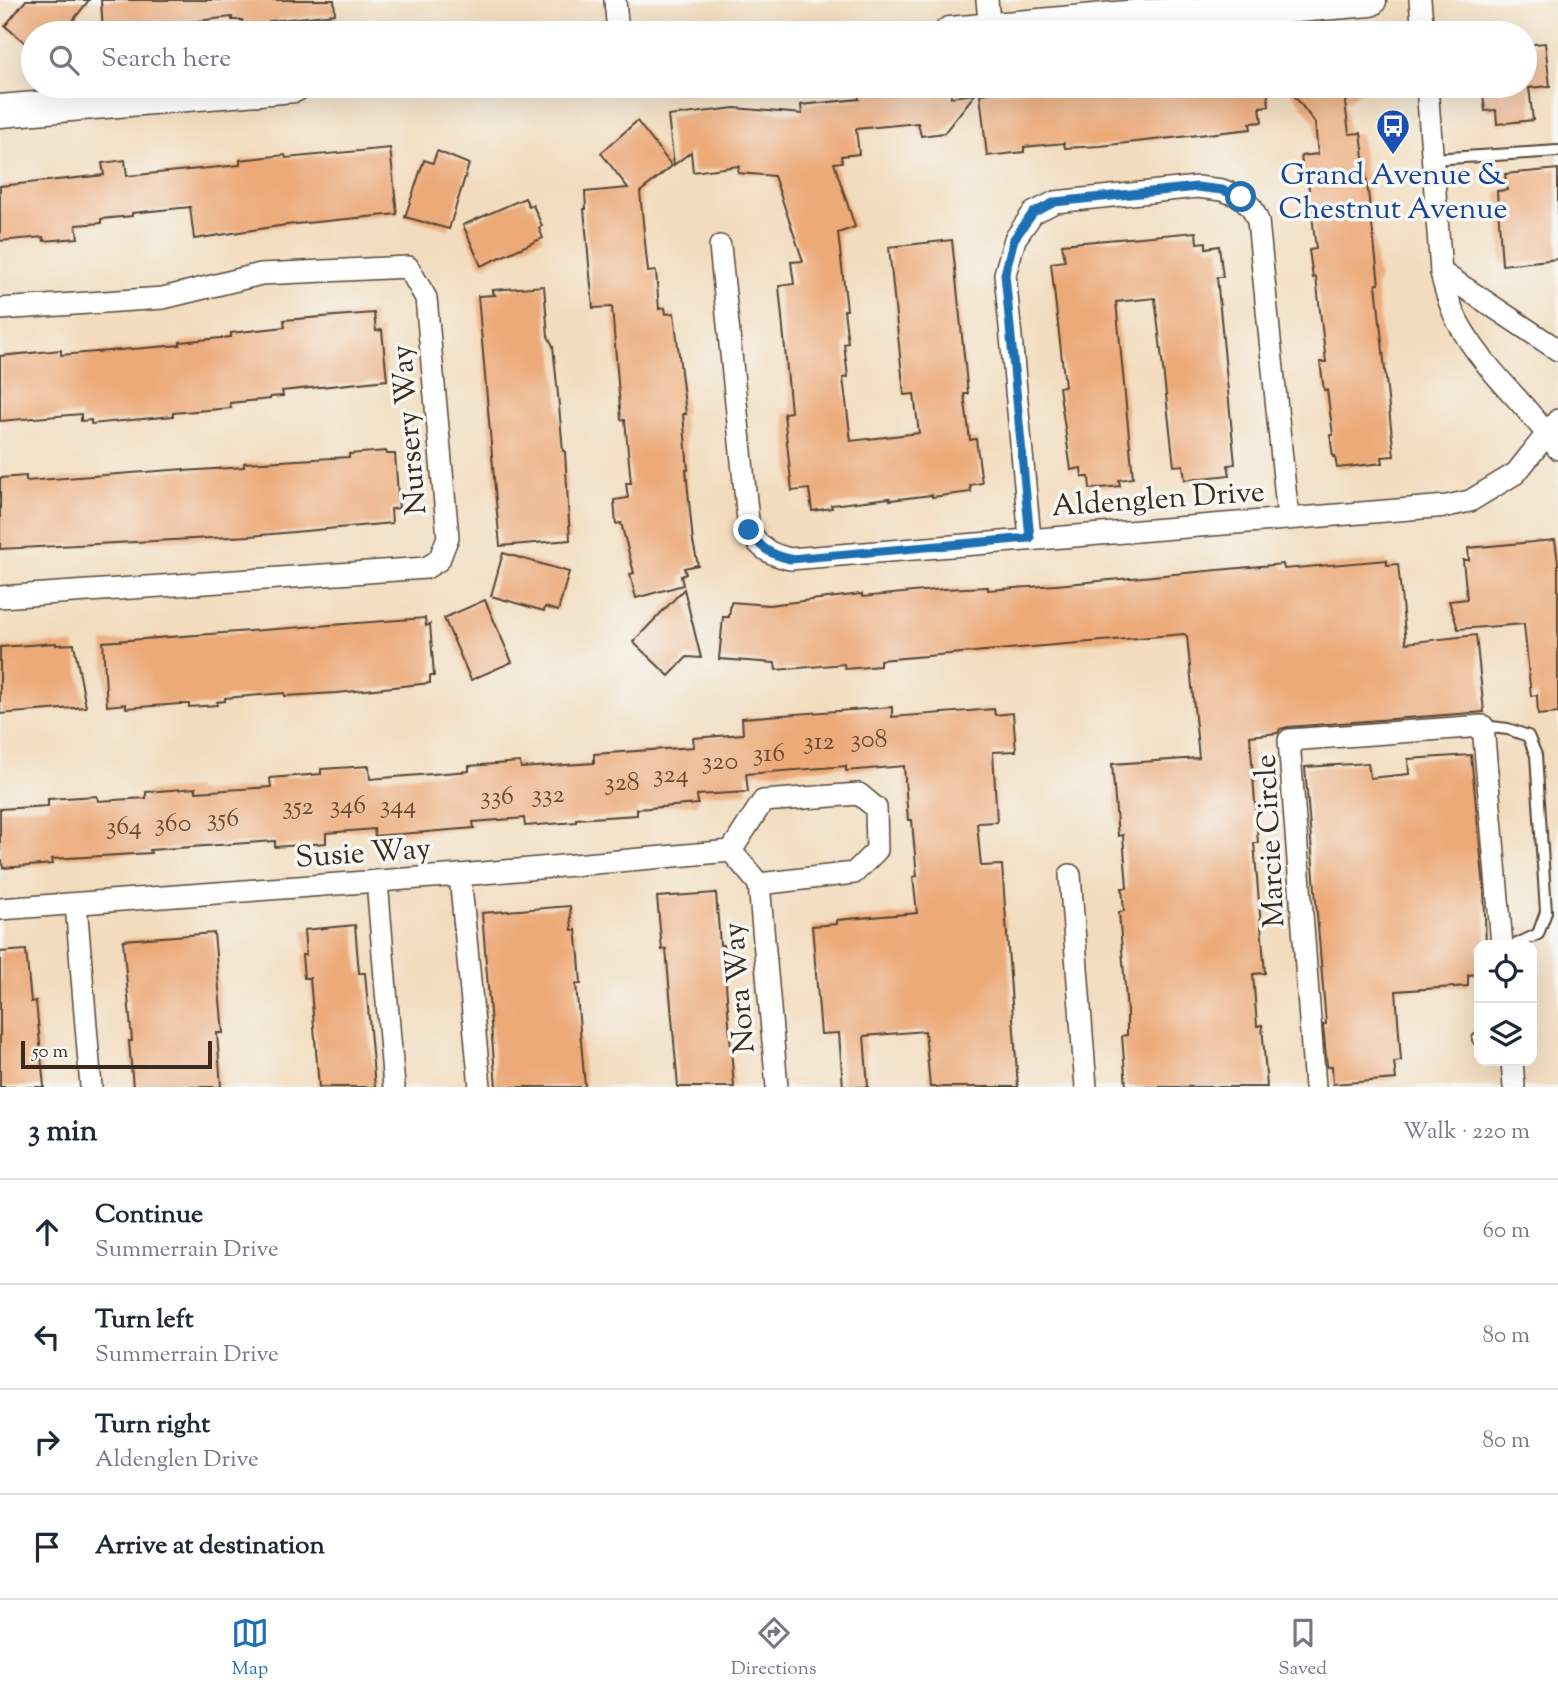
<!DOCTYPE html>
<html lang="en">
<head>
<meta charset="utf-8">
<style>
	:root { --surface:#fff; --page:#f6f6f7; --text:#1f2937; --muted:#747a83; --line:#e0e1e3; --accent:#1f6fb2 }
	body { margin:0; font-family:"Sorts Mill Goudy",serif; background:var(--page); color:var(--text) }
	.controls { position:absolute; right:21px; bottom:21px; display:grid; overflow:hidden; border-radius:14px; box-shadow:0 7px 28px #0002 }
	.controls button { width:63px; height:63px; display:grid; place-items:center; padding:0; border:0; border-bottom:2px solid var(--line); background:var(--surface); color:var(--text); font:35px sans-serif }
	.scale { position:absolute; left:21px; bottom:18px; width:191px; box-sizing:border-box; padding-left:7px; border:4px solid #3b2a1e; border-top:0; font-size:19px; line-height:24px; white-space:nowrap; color:#3b2a1e; -webkit-text-stroke:5px #f6f6f2; paint-order:stroke }
	.stop { position:absolute; width:21px; height:21px; margin:-16px; border:5px solid #1f6fb2; border-radius:50%; background:#fff }
	.stop.end { background:#1f6fb2; border-color:#fff; box-shadow:0 2px 7px #0008 }
	.list { margin:0; padding:0; list-style:none }
	h2 { display:flex; justify-content:space-between; align-items:center; height:91px; margin:0; padding:0 28px; font-size:30px }
	h2 small { font-size:23px; font-weight:400; color:var(--muted) }
	.list li { display:grid; grid-template-columns:46px 1fr auto; gap:21px; align-items:center; box-sizing:border-box; height:105px; padding:0 28px; border-top:2px solid var(--line) }
	.list b { display:block; font-size:26px; white-space:nowrap }
	.list p { margin:0; font-size:23px; white-space:nowrap; color:var(--muted) }
	.list em { font-size:23px; font-style:normal; color:var(--muted) }
	.icon { flex:none; width:38px; height:38px; fill:none; stroke:currentColor; stroke-width:2; stroke-linecap:round; stroke-linejoin:round }
	.map { position:relative; flex:none; width:1558px; height:1087px; overflow:hidden }
	.search { position:absolute; background:var(--surface); box-shadow:0 7px 28px #0002; left:21px; right:21px; top:21px; height:77px; display:flex; align-items:center; gap:18px; box-sizing:border-box; padding:0 24px; border-radius:38px; color:var(--muted); font-size:26px }
	.sheet { height:511px; background:var(--surface) }
	nav { display:flex; justify-content:space-around; align-items:center; box-sizing:border-box; height:98px; border-top:2px solid var(--line); background:var(--surface); font-size:19px; color:var(--muted) }
	nav a { display:grid; justify-items:center; gap:4px }
	nav .on { color:var(--accent) }
	.map>svg:first-child { display:block }
	.building { fill:#ecaa79 }
	.lines { fill:none; stroke-linecap:round; stroke-linejoin:round }
	.service-casing { stroke:#564536; stroke-width:14 }
	.minor-casing { stroke:#564536; stroke-width:24 }
	.secondary-casing { stroke:#564536; stroke-width:35 }
	.service { stroke:#fff; stroke-width:10 }
	.minor { stroke:#fff; stroke-width:21 }
	.secondary { stroke:#fff; stroke-width:32 }
	.route { stroke:#1f6fb2; stroke-width:9 }
	.labels { text-anchor:middle; stroke-width:7; stroke-linejoin:round; paint-order:stroke }
	.number-label { font-size:26px; fill:#674a35 }
	.transit-label { font-size:30px; fill:#164399; stroke:#f6f6f2 }
	.street-label { font-size:30px; fill:#3b2a1e; stroke:#f6f6f2 }
</style>
</head>
<body>
<div class="map">
<svg width="1558" height="1087" viewBox="0 0 1558 1087">
	<rect width="100%" height="100%" fill="#f6f6f2"/>
	<filter id="ink" filterUnits="userSpaceOnUse"><feTurbulence type="fractalNoise" baseFrequency=".0143" numOctaves="2"/><feDisplacementMap in="SourceGraphic" scale="14" xChannelSelector="R" yChannelSelector="G"/><feConvolveMatrix kernelMatrix="1 2 1 2 8 2 1 2 1" color-interpolation-filters="sRGB"/></filter>
	<filter id="wash" filterUnits="userSpaceOnUse"><feTurbulence type="fractalNoise" baseFrequency=".00686" numOctaves="4" result="noise"/><feDisplacementMap in="SourceGraphic" scale="28" xChannelSelector="R" yChannelSelector="G"/><feGaussianBlur stdDeviation="1.57" result="paint"/><feColorMatrix in="noise" values="0 0 0 0 0 0 0 0 0 0 0 0 0 0 0 0 0 1.4 0 .05"/><feComposite in="paint" operator="in"/></filter>
	<g filter="url(#wash)">
		<rect width="100%" height="100%" fill="#f2dcbd"/>
		<g id="blocks">
			<g class="building">
				<path d="M26 0H89L63 33H33V49L5 26Z"/>
				<path d="M101 0H334L335 14 269 21 270 24 243 27 242 20H232V17L152 26V33H103Z"/>
				<path d="M1545 43 1550 86 1529 88 1533 120 1497 124 1496 110 1485 111 1482 86H1525V45Z"/>
				<path d="M858 86H950L951 97 975 94 944 133 921 136 918 123 856 129 859 154 841 156 842 162 834 163 855 227 838 233 847 310H844L848 343 844 344 848 377 843 378 851 441 919 433 914 394 904 395 889 247 952 240 968 394H964L970 440 976 439 982 483 970 485 971 492 932 497V495L890 500V498L831 505 832 508 812 511 809 489 792 491 784 413 791 412 779 286 794 284 791 262 803 261 774 176 738 173 739 166 693 172 691 152 674 165 668 116 735 108 802 114 801 105 859 99Z"/>
				<path d="M1052 86H1267L1269 106 1260 107 1262 122 1250 123 1251 129 1100 146 1065 148 1064 143 1024 147V152L987 156 980 94Z"/>
				<path d="M1287 86H1368L1345 102 1349 134 1361 133 1379 284H1376L1394 456 1382 457 1383 463 1337 468 1335 456 1333 457 1330 435H1333L1327 390H1324L1320 362H1326L1316 277 1313 278 1309 250 1316 249 1308 181H1304L1301 156 1318 154 1315 123Z"/>
				<path d="M637 121 672 166 640 192 648 272 656 271 659 309 665 308 666 314 674 313 686 414H683L688 470H686L693 542 698 565 684 568 686 574 681 576 683 585 636 598 630 574 634 573 621 523 616 524 614 500 628 498 626 483H631L625 420H621L612 307 593 308 584 209H586L585 192 628 188 601 153Z"/>
				<path d="M390 148 397 214 286 225 194 239 190 207 132 213V216L101 219V223L76 225 78 238 44 241 43 237 0 241V186L104 175 102 163 125 160 127 176 240 165V160L285 155 286 158Z"/>
				<path d="M437 151 469 164 449 229 405 217 424 160 433 163Z"/>
				<path d="M1558 169V259L1502 265 1497 191 1507 190 1505 174Z"/>
				<path d="M525 198 529 207 533 205 542 226 539 228 543 238 481 266 463 225Z"/>
				<path d="M1196 232 1197 243 1206 242V248L1219 246 1223 277H1217L1235 464 1228 465 1230 475 1185 480 1183 465 1174 466 1155 298 1116 302 1133 478 1119 480 1120 486 1090 489 1089 477H1082L1081 468 1071 470 1059 387 1065 386 1051 263 1065 261 1062 244Z"/>
				<path d="M544 286 548 336 553 346 558 395 563 451H565L570 540 500 546 478 296 495 295 492 290Z"/>
				<path d="M374 313 376 331 382 330 387 380 282 391 283 396 270 397V399L230 403 231 408 173 413V416L91 424V420L81 421V414L0 421V356L61 350V355L180 345V342L231 337V333L285 327 284 320Z"/>
				<path d="M386 451 387 454H395L399 508 391 509 392 523 250 536 0 549V478L26 476V481L184 469V471L244 467V463L349 457V454Z"/>
				<path d="M1555 540 1558 562V713L1538 715 1537 695 1531 696 1524 624 1458 629 1449 601 1467 599 1463 560H1469L1468 548Z"/>
				<path d="M503 553 569 572 558 611 545 607 544 611 491 596Z"/>
				<path d="M1387 560V565L1398 564 1406 643 1476 635 1484 712 1288 727 1280 729 1278 733 1250 736 1258 843H1254L1265 973 1253 974 1257 1026 1262 1025 1267 1087H1126L1122 1036 1127 1035V1012L1119 912 1124 911 1122 888H1127L1123 835 1118 836 1112 764 1199 758 1187 636 1184 634 880 660V666L845 669 844 664 776 670 775 663 719 659 723 617H729L731 602 769 605 862 594V597L944 589 988 587V590L1056 585 1283 564 1284 569Z"/>
				<path d="M684 589 701 658 687 657 669 676 633 642Z"/>
				<path d="M485 600 512 662 471 680 444 618Z"/>
				<path d="M425 618 426 626 430 624 434 676H430V683L337 693 285 696 284 693 225 698V701L217 702V705L189 707V704H180L126 708V704L107 706 103 642Z"/>
				<path d="M56 643V645L74 644 86 707 0 714V647Z"/>
				<path d="M892 707V717L994 709 995 715 1013 713 1016 751 993 752 997 822 977 823 981 866 1002 865 1018 1087H930L925 1031 864 1036 868 1087H843L839 1033 821 1034 812 926 837 924V920L917 913 913 877 917 876 913 833 912 820H908L904 766 846 771V766L746 774 748 792 697 795 698 804 637 809V815L576 819V822L525 826 524 818 473 822 474 828 426 832 375 836 374 829 326 833V843L275 847V841L150 850 151 853 52 859 53 864 3 868 2 861H0V809L48 806V799L97 796 98 801 146 798V792L196 788V792L271 787 270 778 321 774V769L369 766 370 779 469 771V766L520 762 521 768 594 763V754L694 747 693 738 743 734 742 718Z"/>
				<path d="M1471 755 1484 888 1486 945H1479V974L1468 975V986L1396 991 1401 1061 1394 1062 1396 1079 1333 1084 1332 1066 1327 1067 1323 1025 1326 1024 1305 767 1368 763 1370 778 1409 774 1408 759Z"/>
				<path d="M716 893 720 945H723L734 1087H678L666 949 662 950 657 897Z"/>
				<path d="M570 906 572 930H576L579 956 581 984H576L585 1087H496L482 913Z"/>
				<path d="M355 925 359 973H365L375 1087H319L310 978H304L302 955H306L304 930Z"/>
				<path d="M214 933 223 1033H217L221 1087H133L129 1041H132L123 940Z"/>
				<path d="M26 950 31 1002 36 1001 44 1087H0V952Z"/>
			</g>
		</g>
	</g>
	<g filter="url(#ink)">
		<use href="#blocks" fill-opacity="0" stroke="#564536" stroke-width="2"/>
		<g class="lines">
			<g class="service-casing">
				<g id="service">
					<path d="M1433 159 1558 151"/>
					<path d="M1483 726 1508 729 1528 736 1536 755 1546 912 1538 934 1515 945"/>
					<path d="M1478 1039H1479"/>
				</g>
			</g>
			<g class="minor-casing">
				<g id="minor">
					<path d="M615 0 618 33"/>
					<path d="M987 0 990 31"/>
					<path d="M1420 0 1423 33"/>
					<path d="M1427 86 1441 272C1445 290 1450 308 1459 324 1484 370 1528 405 1558 449"/>
					<path d="M720 246 749 530C760 549 769 554 790 559L1447 506 1470 501 1516 473 1558 420"/>
					<path d="M1441 272 1558 350"/>
					<path d="M0 309 163 298 261 274 408 267 426 298 448 537 439 560 426 568 0 597"/>
					<path d="M1030 538 1005 274 1015 239 1033 213 1055 202 1197 187 1222 190 1241 197 1252 208 1258 221 1288 518"/>
					<path d="M859 794 876 808 877 850 854 873 759 884 731 851 763 801Z"/>
					<path d="M460 875 480 1087"/>
					<path d="M1070 875 1086 1087"/>
					<path d="M377 881 394 1087"/>
					<path d="M759 884 777 1087"/>
					<path d="M76 904 91 1087"/>
					<path d="M0 909 460 875 731 851"/>
					<path d="M1512 1061 1514 1087"/>
					<path d="M1315 1087 1289 740 1483 726 1502 945"/>
				</g>
			</g>
			<g class="secondary-casing">
				<g id="secondary">
					<path d="M950 33 1138 16 1199 14 1370 0"/>
					<path d="M0 111 294 86"/>
				</g>
			</g>
			<use href="#service" class="service"/>
			<use href="#minor" class="minor"/>
			<use href="#secondary" class="secondary"/>
		</g>
	</g>
	<g class="lines" filter="url(#ink)">
		<path class="route" d="M749 530C760 548 769 554 790 559L1030 538 1005 274 1014 239 1033 213 1055 202 1197 187 1222 190 1241 197"/>
	</g>
	<defs>
		<g id="bus-pin" transform="scale(1.75)"><path d="M0 17L-7.5 6A9.5 9.5 0 1 1 7.5 6Z" fill="#1a4fb4" stroke="#f6f6f2"/><path d="M-5-6H5V4H4V6H2V4H-2V6H-4V4H-5ZM-3.5-4V0h7V-4ZM-3.5 1.2v1.5H-2V1.2ZM2 1.2v1.5H3.5V1.2Z" fill="#fff"/></g>
	</defs>
	<g fill-rule="evenodd">
		<use href="#bus-pin" x="1393" y="126"/>
	</g>
	<g class="labels">
		<g class="number-label">
			<text x="869" y="747">308</text>
			<text x="819" y="749">312</text>
			<text x="769" y="761">316</text>
			<text x="720" y="769">320</text>
			<text x="671" y="782">324</text>
			<text x="622" y="790">328</text>
			<text x="548" y="802">332</text>
			<text x="497" y="804">336</text>
			<text x="348" y="813">346</text>
			<text x="398" y="813">344</text>
			<text x="298" y="814">352</text>
			<text x="223" y="826">356</text>
			<text x="173" y="831">360</text>
			<text x="124" y="834">364</text>
		</g>
		<g class="transit-label">
			<text x="1393" y="184">Grand Avenue &amp;<tspan x="1393" dy="34">Chestnut Avenue</tspan></text>
		</g>
		<g class="street-label">
			<text transform="translate(408 430) rotate(-95)" y="10">Nursery Way</text>
			<text transform="translate(1158 498) rotate(-4)" y="10">Aldenglen Drive</text>
			<text transform="translate(1269 841) rotate(-93)" y="10">Marcie Circle</text>
			<text transform="translate(363 852) rotate(-4)" y="10">Susie Way</text>
			<text transform="translate(738 988) rotate(-95)" y="10">Nora Way</text>
		</g>
	</g>
</svg>
<div class="controls">
<button><svg class="icon" aria-label="locate" viewBox="0 0 24 24"><circle cx="12" cy="12" r="6"/><path d="M12 2v4M12 18v4M2 12h4M18 12h4"/></svg></button>
<button><svg class="icon" aria-label="layers" viewBox="0 0 24 24"><path d="M12 4l9 5-9 5-9-5zM3 14l9 5 9-5"/></svg></button>
</div>
<div class="scale">50 m</div>
<div class="stop" style="left:1241px;top:197px"></div>
<div class="stop end" style="left:749px;top:530px"></div>
<div class="search"><svg class="icon" aria-label="search" viewBox="0 0 24 24"><circle cx="10" cy="10" r="6"/><path d="M15 15l6 6"/></svg>Search here</div>
</div>
<section class="sheet">
<h2>3 min<small>Walk · 220 m</small></h2>
<ul class="list">
<li><svg class="icon" aria-label="ahead" viewBox="0 0 24 24"><path d="M12 20V5M6 11l6-6 6 6"/></svg><div><b>Continue</b><p>Summerrain Drive</p></div><em>60 m</em></li>
<li><svg class="icon" aria-label="left" viewBox="0 0 24 24"><path d="M17 20v-9H6M10 6l-5 5 5 5"/></svg><div><b>Turn left</b><p>Summerrain Drive</p></div><em>80 m</em></li>
<li><svg class="icon" aria-label="right" viewBox="0 0 24 24"><path d="M7 20v-9h11M14 6l5 5-5 5"/></svg><div><b>Turn right</b><p>Aldenglen Drive</p></div><em>80 m</em></li>
<li><svg class="icon" aria-label="arrive" viewBox="0 0 24 24"><path d="M6 21V4h12l-3 4 3 4H6"/></svg><div><b>Arrive at destination</b></div></li>
</ul>
</section>
<nav>
<a class="on"><svg class="icon" aria-label="map" viewBox="0 0 24 24"><path d="M3 6l6-2 6 2 6-2v14l-6 2-6-2-6 2zM9 4v14M15 6v14"/></svg>Map</a>
<a><svg class="icon" aria-label="directions" viewBox="0 0 24 24"><path d="M12 3l9 9-9 9-9-9zM9 14v-3h6M13 9l2 2-2 2"/></svg>Directions</a>
<a><svg class="icon" aria-label="saved" viewBox="0 0 24 24"><path d="M7 4h10v16l-5-4-5 4z"/></svg>Saved</a>
</nav>
</body>
</html>
